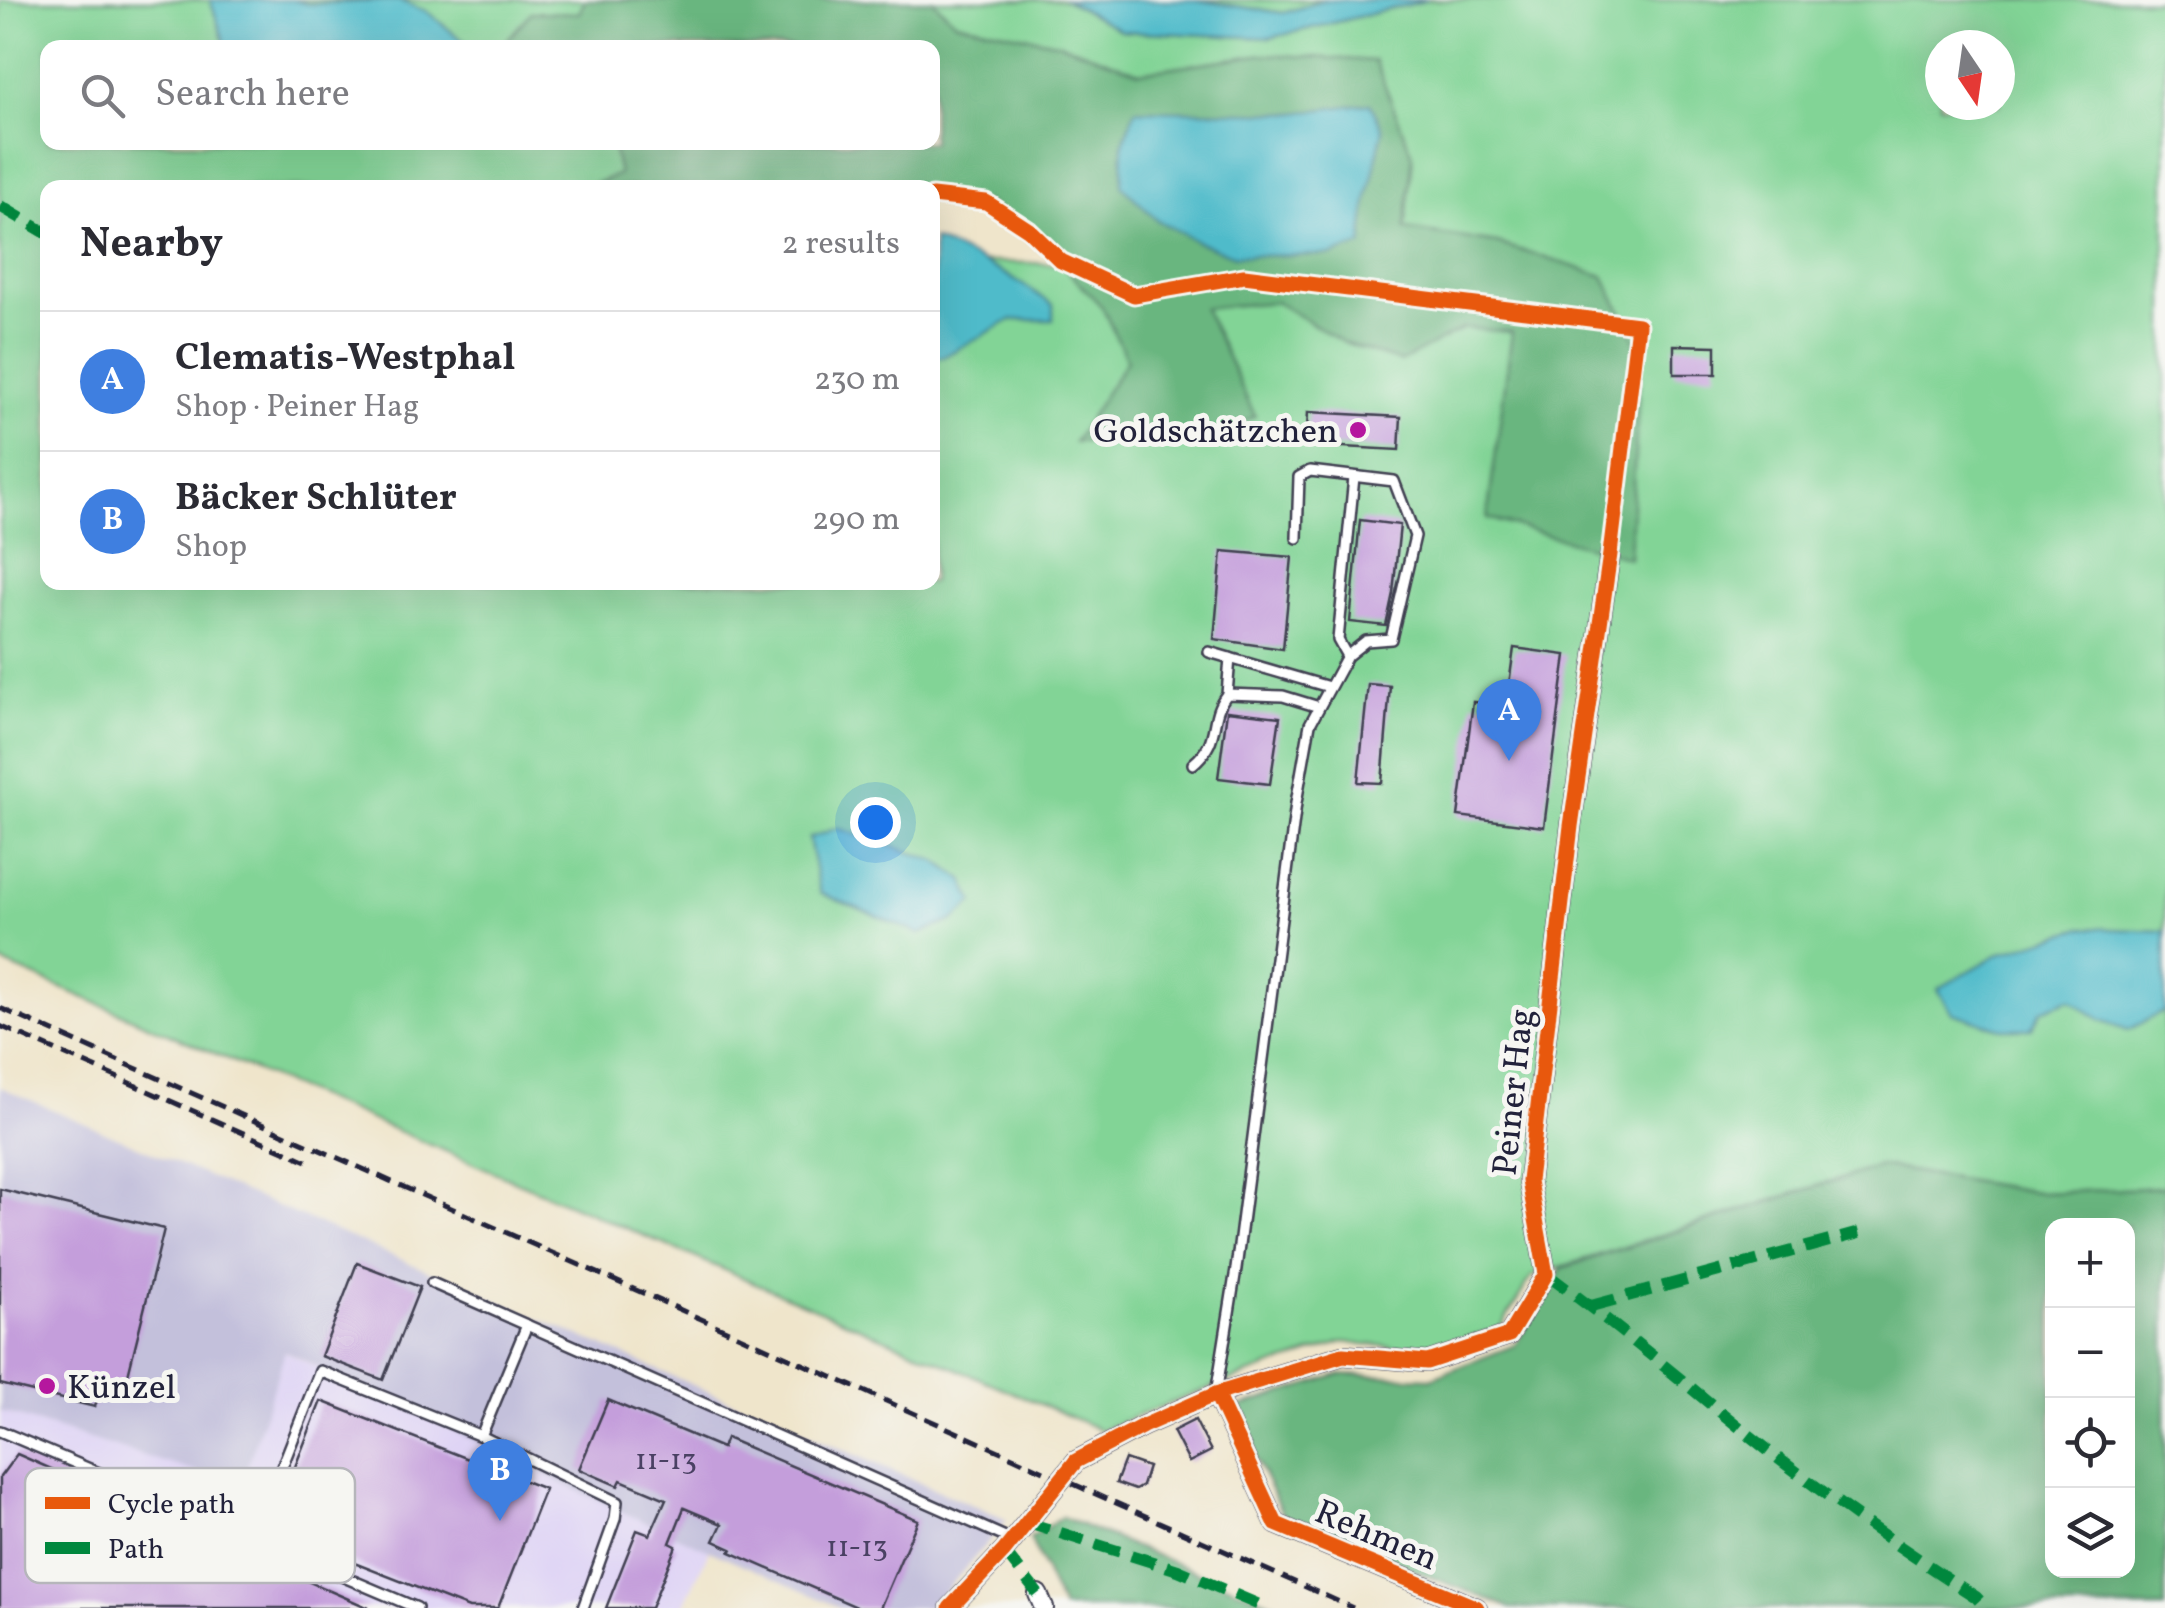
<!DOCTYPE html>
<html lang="en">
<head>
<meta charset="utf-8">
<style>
	:root { --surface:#fff; --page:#f7f7f7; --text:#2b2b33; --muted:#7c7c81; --line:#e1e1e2; --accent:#b5179e }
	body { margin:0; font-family:Vollkorn,serif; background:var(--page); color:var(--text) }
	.controls { position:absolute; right:30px; bottom:30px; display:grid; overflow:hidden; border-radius:20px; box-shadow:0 10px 40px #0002 }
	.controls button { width:90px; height:90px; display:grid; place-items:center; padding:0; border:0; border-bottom:2px solid var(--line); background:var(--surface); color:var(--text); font:50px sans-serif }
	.compass { position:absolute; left:1925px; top:30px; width:90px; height:90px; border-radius:50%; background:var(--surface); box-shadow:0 10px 40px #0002; rotate:167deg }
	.you { position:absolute; left:875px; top:822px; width:35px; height:35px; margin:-25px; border:8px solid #fff; border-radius:50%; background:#1a73e8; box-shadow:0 0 0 15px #1a73e833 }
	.badge { display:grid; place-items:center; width:65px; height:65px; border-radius:50%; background:var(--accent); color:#fff; font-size:32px; font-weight:700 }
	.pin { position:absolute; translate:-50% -82px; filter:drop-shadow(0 2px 5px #0008) }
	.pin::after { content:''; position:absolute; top:52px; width:35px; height:30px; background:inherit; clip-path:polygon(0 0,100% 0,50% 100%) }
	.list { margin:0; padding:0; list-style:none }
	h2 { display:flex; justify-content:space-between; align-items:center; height:130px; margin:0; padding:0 40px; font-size:42px }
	h2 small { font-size:32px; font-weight:400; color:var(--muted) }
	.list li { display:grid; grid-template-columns:65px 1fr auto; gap:30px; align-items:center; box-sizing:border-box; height:140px; padding:0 40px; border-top:2px solid var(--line) }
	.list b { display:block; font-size:38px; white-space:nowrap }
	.list p { margin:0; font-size:32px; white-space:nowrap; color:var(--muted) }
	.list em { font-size:32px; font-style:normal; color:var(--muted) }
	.icon { flex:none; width:55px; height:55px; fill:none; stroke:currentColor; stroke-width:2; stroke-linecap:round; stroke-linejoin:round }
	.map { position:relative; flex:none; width:2165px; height:1608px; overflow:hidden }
	.search { position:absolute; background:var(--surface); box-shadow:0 10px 40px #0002; left:40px; top:40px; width:900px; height:110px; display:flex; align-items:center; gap:25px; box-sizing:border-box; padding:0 35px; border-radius:20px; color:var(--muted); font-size:38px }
	.panel { position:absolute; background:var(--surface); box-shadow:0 10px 40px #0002; left:40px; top:180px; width:900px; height:410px; border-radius:20px }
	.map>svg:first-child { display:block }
	.built { fill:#dfd4f5 }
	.industrial { fill:#c3c0db }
	.green { fill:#82d496; stroke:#527b68; stroke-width:2.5; fill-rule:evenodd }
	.forest { fill:#69b67f; stroke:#466c5d; stroke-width:2.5; fill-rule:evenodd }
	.water { fill:#4fbbca; stroke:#386e82; stroke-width:2.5 }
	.building { fill:#c49edb }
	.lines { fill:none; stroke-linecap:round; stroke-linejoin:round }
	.service-casing { stroke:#413f51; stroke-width:14 }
	.minor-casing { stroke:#413f51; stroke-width:22 }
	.service { stroke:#fff; stroke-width:9 }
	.minor { stroke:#fff; stroke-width:18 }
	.rail { stroke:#22223b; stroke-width:5; stroke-dasharray:15 8; stroke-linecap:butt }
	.quiet { stroke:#00873e; stroke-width:12; stroke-dasharray:25 12; stroke-linecap:butt }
	.cycleway-casing { stroke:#f6f6f2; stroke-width:21 }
	.cycleway { stroke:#e8590c; stroke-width:15 }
	.poi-dot { fill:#b5179e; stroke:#f6f6f2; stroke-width:4 }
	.labels { text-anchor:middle; stroke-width:10; stroke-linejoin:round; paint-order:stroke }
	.number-label { font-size:30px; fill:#4a4163 }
	.poi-label { font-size:35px; fill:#22223b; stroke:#f6f6f2; text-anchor:end }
	.street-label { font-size:35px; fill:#22223b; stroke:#f6f6f2 }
	.key { fill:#f6f6f2; stroke:#b6b6bb; stroke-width:2.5 }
	.key-label { font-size:28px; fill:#22223b }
</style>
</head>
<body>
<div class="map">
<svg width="2165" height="1608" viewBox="0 0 2165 1608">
	<rect width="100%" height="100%" fill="#f6f6f2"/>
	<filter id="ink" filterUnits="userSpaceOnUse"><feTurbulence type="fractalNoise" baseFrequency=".01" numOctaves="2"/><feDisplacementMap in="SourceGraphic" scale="20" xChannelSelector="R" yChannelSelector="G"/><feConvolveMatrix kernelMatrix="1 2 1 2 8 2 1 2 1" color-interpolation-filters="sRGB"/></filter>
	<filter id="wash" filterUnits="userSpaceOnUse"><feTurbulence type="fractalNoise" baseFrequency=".0048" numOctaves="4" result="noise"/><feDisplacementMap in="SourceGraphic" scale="40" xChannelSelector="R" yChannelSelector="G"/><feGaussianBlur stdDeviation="2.25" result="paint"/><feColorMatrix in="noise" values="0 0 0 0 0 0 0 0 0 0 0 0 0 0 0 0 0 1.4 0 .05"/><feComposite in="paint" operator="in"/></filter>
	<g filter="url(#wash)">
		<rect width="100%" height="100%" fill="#efe5cb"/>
		<path class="built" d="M284 1351 627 1513 710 1549 682 1608H0V1411L241 1485Z"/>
		<path class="industrial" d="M0 1087 1007 1520 931 1608H841L627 1514 285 1351 241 1486 0 1411Z"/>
		<g class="green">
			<path d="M0 0H630L631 47 48 48V142L634 143 636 187 48 188V582H932L933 260 1589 280 1602 276 1497 243 1405 229 1413 156 1265 54 1139 72 1060 43 956 22 932 0H1066L1122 31 1270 38 1428 0H2165V1187L2042 1193 1880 1166 1532 1276 1500 1328 1425 1350 1343 1342 1220 1384 1101 1430 0 962ZM1940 45H2000V105H1940Z"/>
			<path d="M1196 0H1325L1284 13Z"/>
		</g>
		<g class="forest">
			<path d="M585 0H932L956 22 1060 43 1139 72 1265 54 1375 61 1413 156 1405 229 1497 243 1604 276 1641 351 1629 558 1487 518 1512 332 1464 328 1400 362 1344 343 1276 302 1204 308 1255 416 1212 437 1074 442 1127 360 1102 307 1029 230 986 202 933 196 932 188 587 187 619 174 612 143 932 142V48L502 46 531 12 579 13Z"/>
			<path d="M1880 1166 2042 1193 2165 1187V1608H1511L1286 1521 1232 1409 1341 1374 1431 1378 1515 1345 1562 1268ZM2052 1226H2128V1570H2052Z"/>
			<path d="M1062 1517 1284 1608H1062L1030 1538Z"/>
		</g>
		<g class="water">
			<path d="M210 0H293L308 4 398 0 426 11 471 47H226Z"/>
			<path d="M1066 0H1196L1283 13 1325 0H1428L1270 38 1122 31Z"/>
			<path d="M1370 103 1383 129 1367 202 1362 245 1332 255 1235 256 1198 242 1157 220 1122 186 1123 143 1135 110 1295 113Z"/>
			<path d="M933 240C977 256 1015 278 1053 305V320H1011L943 357H933Z"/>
			<path d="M837 828 937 861 963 880 974 902 954 920 920 934 820 893 809 838Z"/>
			<path d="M2082 928 2165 931V1011L2128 1030 2101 1020 2070 999 2042 1010 2031 1029H2001L1952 1013 1938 989 2001 953Z"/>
		</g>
		<g id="blocks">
			<g class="building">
				<path d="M1674 345 1716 346V374H1674Z"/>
				<path d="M1308 412 1401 417 1399 450 1306 445Z"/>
				<path d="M1360 520 1400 525 1393 593 1386 626 1350 622Z"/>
				<path d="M1222 551 1292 557 1283 649 1214 639Z"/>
				<path d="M1514 648 1566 655 1544 827 1458 816 1473 702 1506 706Z"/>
				<path d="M1368 684 1390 686 1382 783 1358 782Z"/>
				<path d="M1227 711 1280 717 1270 784 1218 778Z"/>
				<path d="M0 1189 164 1229 124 1391 101 1386 95 1407 0 1384Z"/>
				<path d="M357 1263 420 1287 383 1380 321 1356Z"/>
				<path d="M608 1400 722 1448 726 1438 918 1520 880 1608H859L730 1552 732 1549 714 1541 722 1524 684 1508 670 1543 676 1546 651 1608H606L637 1530 650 1535 666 1499 621 1480 618 1486 579 1469Z"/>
				<path d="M321 1401 545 1489 498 1608H469L270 1530Z"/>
				<path d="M1195 1420 1211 1451 1189 1462 1173 1431Z"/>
				<path d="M17 1454 369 1608H0V1477Z"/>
				<path d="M1125 1459 1148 1467 1142 1486 1135 1490 1116 1483Z"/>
			</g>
		</g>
	</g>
	<g filter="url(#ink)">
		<use href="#blocks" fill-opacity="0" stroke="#413f51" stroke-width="2.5"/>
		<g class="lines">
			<g class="service-casing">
				<g id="service">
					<path d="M1209 652 1329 687"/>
					<path d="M1347 656 1338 640 1354 477"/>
					<path d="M1227 694 1230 658"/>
					<path d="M1193 764C1223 739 1207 719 1227 694L1283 696 1319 707"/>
					<path d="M432 1283 1012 1540"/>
					<path d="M1216 1394 1236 1269 1296 803 1310 724 1347 656 1366 641 1391 639 1415 536 1394 481 1310 471 1299 477 1297 538"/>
					<path d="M0 1431 417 1608"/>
					<path d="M481 1436 527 1325"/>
					<path d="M259 1525 320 1371 481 1436 617 1502 615 1519 583 1608"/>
				</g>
			</g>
			<g class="minor-casing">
				<g id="minor">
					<path d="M1216 1394 1276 1524 1477 1608"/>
					<path d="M1038 1594 1044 1608"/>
					<path d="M950 1608 1004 1551 1076 1461 1143 1426 1216 1394 1343 1355 1427 1362 1509 1335 1546 1274 1529 1181 1571 826 1610 554"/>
				</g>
			</g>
			<use href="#service" class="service"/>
			<use href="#minor" class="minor"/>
			<g class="rail">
				<path d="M0 1008 1353 1608"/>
				<path d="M0 1026 307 1161"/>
			</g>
			<g class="quiet">
				<path d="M0 206 48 234"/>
				<path d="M1546 1274C1623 1329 1694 1392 1769 1451 1836 1503 1904 1551 1976 1597L1986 1608"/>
				<path d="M1591 1306 1859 1233"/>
				<path d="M1025 1522 1178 1570 1266 1608"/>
				<path d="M1004 1551 1038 1594"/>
			</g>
			<g class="cycleway-casing">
				<g id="cycleway">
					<path d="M932 196 986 202 1029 230 1061 261 1134 295 1244 276 1638 325 1610 554 1571 826 1529 1181 1546 1274 1509 1335 1427 1362 1343 1355 1216 1394 1143 1426 1076 1461 1004 1551 950 1608"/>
					<path d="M1216 1394 1276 1524 1477 1608"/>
				</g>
			</g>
			<use href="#cycleway" class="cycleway"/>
		</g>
	</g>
	<g class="poi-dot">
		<circle cx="1358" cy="430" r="10"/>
		<circle cx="47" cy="1386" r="10"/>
	</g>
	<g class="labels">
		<g class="number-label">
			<text x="666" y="1469">11-13</text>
			<text x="857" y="1556">11-13</text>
		</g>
		<g class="poi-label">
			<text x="1338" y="442">Goldschätzchen</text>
			<text x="67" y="1398" text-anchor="start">Künzel</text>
		</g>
		<g class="street-label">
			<text transform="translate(1512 1092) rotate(-84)" y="12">Peiner Hag</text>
			<text transform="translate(1377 1534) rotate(23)" y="12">Rehmen</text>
		</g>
	</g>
	<rect x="25" y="1468" width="330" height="115" rx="15" class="key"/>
	<rect x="45" y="1497" width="45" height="12" fill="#e8590c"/>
	<rect x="45" y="1542" width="45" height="12" fill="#00873e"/>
	<g class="key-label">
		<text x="108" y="1513">Cycle path</text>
		<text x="108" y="1558">Path</text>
	</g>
</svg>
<div class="controls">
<button>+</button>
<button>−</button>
<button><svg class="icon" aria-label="locate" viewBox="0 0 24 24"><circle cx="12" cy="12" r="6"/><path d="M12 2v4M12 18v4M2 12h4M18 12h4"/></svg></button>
<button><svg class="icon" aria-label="layers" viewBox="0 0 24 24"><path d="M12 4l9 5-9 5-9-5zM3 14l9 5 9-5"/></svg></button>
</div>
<svg class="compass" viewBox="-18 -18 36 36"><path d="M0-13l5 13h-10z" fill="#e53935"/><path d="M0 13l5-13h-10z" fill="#7c7c81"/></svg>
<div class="you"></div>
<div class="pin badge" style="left:1509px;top:761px;background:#3f7fe0">A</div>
<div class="pin badge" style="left:500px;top:1521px;background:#3f7fe0">B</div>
<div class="search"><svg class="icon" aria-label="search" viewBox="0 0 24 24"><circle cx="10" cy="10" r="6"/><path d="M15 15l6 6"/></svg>Search here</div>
<section class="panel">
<h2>Nearby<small>2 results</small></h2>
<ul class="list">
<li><span class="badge" style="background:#3f7fe0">A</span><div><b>Clematis-Westphal</b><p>Shop · Peiner Hag</p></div><em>230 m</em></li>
<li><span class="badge" style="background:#3f7fe0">B</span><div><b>Bäcker Schlüter</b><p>Shop</p></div><em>290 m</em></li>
</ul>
</section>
</div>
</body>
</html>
